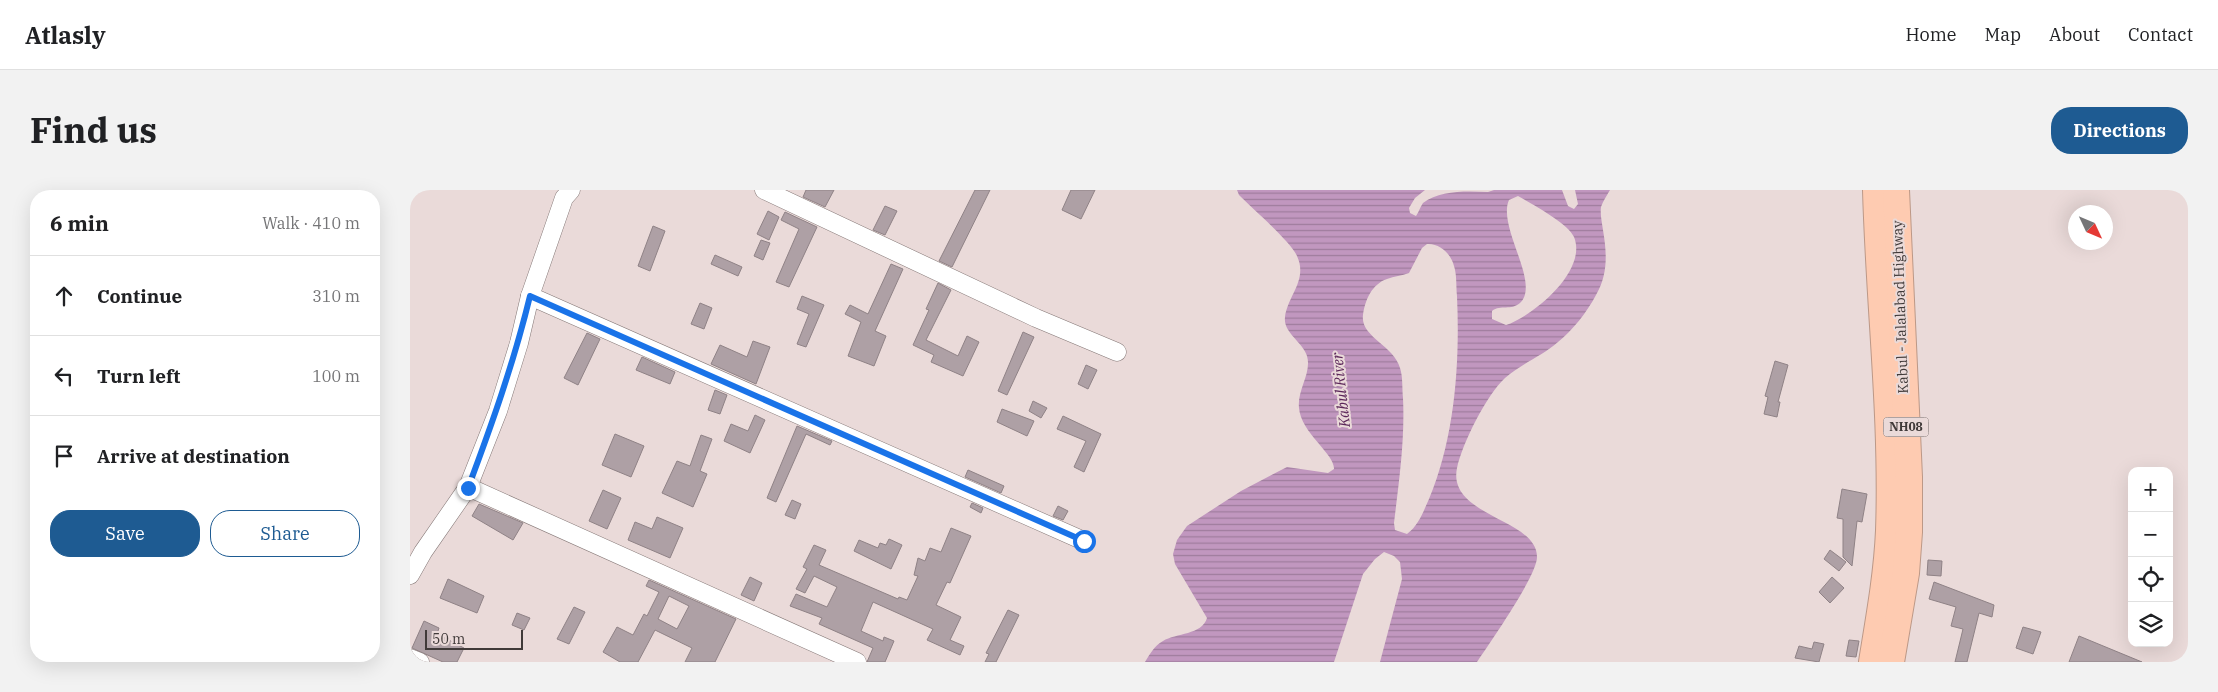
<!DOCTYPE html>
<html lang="en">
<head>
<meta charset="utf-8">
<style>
	:root { --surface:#fff; --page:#f2f2f2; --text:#202124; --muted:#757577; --line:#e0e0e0; --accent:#1e5b92 }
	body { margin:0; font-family:"IBM Plex Serif",serif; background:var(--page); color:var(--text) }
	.controls { position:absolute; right:15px; bottom:15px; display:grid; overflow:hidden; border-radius:10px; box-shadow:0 5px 20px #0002 }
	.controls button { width:45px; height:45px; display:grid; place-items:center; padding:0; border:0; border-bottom:1px solid var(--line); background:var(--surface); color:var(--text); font:25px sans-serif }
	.compass { position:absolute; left:1658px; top:15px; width:45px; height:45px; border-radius:50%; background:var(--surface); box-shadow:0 5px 20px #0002; rotate:134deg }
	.scale { position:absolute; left:15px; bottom:12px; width:98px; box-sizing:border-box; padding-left:5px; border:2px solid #403a39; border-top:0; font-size:14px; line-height:18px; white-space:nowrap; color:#403a39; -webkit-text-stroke:4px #eadad9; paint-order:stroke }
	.stop { position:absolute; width:15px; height:15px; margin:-11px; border:4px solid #1a73e8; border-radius:50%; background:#fff }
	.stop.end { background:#1a73e8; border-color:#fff; box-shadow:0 1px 5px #0008 }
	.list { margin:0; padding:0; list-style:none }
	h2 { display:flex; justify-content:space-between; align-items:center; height:65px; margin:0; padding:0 20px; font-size:21px }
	h2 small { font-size:16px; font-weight:400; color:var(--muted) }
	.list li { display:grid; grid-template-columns:32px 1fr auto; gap:15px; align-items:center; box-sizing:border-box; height:80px; padding:0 20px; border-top:1px solid var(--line) }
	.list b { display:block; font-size:19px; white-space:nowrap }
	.list em { font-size:16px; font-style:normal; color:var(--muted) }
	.actions { display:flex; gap:10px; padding:15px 20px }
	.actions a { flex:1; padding:11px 0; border:1px solid var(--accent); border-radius:20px; text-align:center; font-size:18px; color:var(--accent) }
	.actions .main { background:var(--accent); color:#fff }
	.icon { flex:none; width:28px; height:28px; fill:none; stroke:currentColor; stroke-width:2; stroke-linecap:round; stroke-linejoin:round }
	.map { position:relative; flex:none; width:1778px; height:472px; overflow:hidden; border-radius:20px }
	header { display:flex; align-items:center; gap:30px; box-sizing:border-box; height:70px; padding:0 25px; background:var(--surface); border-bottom:1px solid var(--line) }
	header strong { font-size:24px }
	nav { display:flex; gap:28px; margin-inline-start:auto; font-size:18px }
	.intro { display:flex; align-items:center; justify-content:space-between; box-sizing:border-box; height:120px; padding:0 30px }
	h1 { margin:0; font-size:35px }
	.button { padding:12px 22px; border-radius:20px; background:var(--accent); color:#fff; font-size:18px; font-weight:700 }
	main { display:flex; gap:30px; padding:0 30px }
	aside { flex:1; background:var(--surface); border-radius:20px; box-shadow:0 5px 20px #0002 }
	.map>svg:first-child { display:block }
	.water { fill:url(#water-rules); fill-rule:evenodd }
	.building { fill:#aea0a5; stroke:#8f8286; fill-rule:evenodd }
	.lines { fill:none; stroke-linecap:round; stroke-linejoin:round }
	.minor-casing { stroke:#857877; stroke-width:19 }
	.highway-casing { stroke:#bc9887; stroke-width:28 }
	.minor { stroke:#fff; stroke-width:18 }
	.highway { stroke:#fecbb1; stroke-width:26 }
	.route { stroke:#1a73e8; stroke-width:6 }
	.labels { text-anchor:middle; stroke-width:4; stroke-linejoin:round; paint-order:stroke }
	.shield { fill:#eadad9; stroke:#736a69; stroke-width:1 }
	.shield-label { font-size:12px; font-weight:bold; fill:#403a39 }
	.street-label { font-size:14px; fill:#403a39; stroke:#eadad9 }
	.water-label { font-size:15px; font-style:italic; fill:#5b2659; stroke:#eadad9 }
</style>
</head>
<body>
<header>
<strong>Atlasly</strong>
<nav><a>Home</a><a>Map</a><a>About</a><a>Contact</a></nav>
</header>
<div class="intro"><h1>Find us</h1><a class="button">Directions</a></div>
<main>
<aside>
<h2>6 min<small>Walk · 410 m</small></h2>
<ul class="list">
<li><svg class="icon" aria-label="ahead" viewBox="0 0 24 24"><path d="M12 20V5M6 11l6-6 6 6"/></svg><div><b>Continue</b></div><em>310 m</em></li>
<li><svg class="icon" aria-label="left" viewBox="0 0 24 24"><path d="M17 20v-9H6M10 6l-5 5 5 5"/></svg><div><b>Turn left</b></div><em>100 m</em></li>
<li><svg class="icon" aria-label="arrive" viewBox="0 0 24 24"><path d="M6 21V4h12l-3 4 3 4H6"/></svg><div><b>Arrive at destination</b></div></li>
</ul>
<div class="actions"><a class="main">Save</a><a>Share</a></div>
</aside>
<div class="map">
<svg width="1778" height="472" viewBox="0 0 1778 472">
	<defs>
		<pattern id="water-rules" width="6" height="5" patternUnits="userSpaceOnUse" patternTransform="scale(1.25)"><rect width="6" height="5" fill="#c197bf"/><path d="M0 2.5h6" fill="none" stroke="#9e7c9c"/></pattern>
	</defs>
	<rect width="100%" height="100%" fill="#eadad9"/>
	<path class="water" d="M827 0H1015L1005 8 999 18 1000 23 1006 26C1009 22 1010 17 1013 13 1030 0 1056 1 1078 2L1084 0H1152L1158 16 1164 19 1168 14 1165 0H1200C1197 5 1193 11 1191 17 1190 24 1192 33 1193 40 1197 64 1198 84 1186 105 1177 122 1163 140 1148 152 1132 166 1111 174 1095 188 1077 204 1052 254 1047 278 1037 327 1127 328 1127 367 1127 386 1079 454 1067 472H970L992 389 990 372 984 366 974 362 965 369 953 384 924 472H735C740 464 744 456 753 451 766 443 792 445 797 428L765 374 763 364 767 350 777 336 831 301 877 277 918 283 924 279C925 264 891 243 889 218 887 200 902 183 897 166 893 152 873 143 875 127 878 105 898 90 887 66 881 52 842 18 829 5ZM1108 6C1122 14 1158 33 1164 47 1178 81 1123 126 1096 135L1082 129V121C1091 114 1101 121 1110 113 1131 93 1087 37 1099 10ZM1017 54C1030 53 1041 64 1044 76 1047 85 1046 97 1047 106 1050 173 1045 247 1019 309 1013 322 1009 335 997 344L985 340 984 333C989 291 995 250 993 208 992 198 993 187 990 178 984 155 950 147 953 125 955 110 962 94 977 89 984 86 992 86 999 83L1012 58Z"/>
	<g class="building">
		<path d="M396 0H424L415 17 393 7Z"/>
		<path d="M565 0H580L542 77 529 71Z"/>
		<path d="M661 0H685L671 29 652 20Z"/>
		<path d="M475 16 487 21 475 45 463 40Z"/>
		<path d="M358 21 369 27 359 50 347 44Z"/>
		<path d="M375 22 407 37 379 97 366 92 389 39 371 30Z"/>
		<path d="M243 36 255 41 240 81 228 76Z"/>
		<path d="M351 50 360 53 353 70 344 66Z"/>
		<path d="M305 65 332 77 328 86 301 74Z"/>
		<path d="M481 74 493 79 465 141 476 146 464 176 438 166 451 132 435 124 440 115 458 124Z"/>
		<path d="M528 93 541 100 516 150 548 166 557 146 569 152 553 186 521 172 524 165 503 155 519 120 516 119Z"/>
		<path d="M392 106 414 115 396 157 387 154 399 124 387 119Z"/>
		<path d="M290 113 302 118 294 139 281 134Z"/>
		<path d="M613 142 624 147 597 205 588 201Z"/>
		<path d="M177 143 190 149 168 195 154 188Z"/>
		<path d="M343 151 360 157 346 194 301 174 310 155 337 167Z"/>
		<path d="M232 167 265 182 260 194 226 180Z"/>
		<path d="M1365 171 1378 175 1368 212H1370L1367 227 1354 224 1358 207 1355 206Z"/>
		<path d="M676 175 687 180 678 199 668 194Z"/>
		<path d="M305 200 317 205 310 224 298 220Z"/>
		<path d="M623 211 637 218 631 228 619 221Z"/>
		<path d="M592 219 624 231 617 246 587 232Z"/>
		<path d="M345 225 355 230 340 263 314 251 321 234 338 241Z"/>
		<path d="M653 226 691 244 674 282 664 277 676 251 647 239Z"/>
		<path d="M387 236 422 251 420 255 396 244 366 312 357 308Z"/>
		<path d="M205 244 234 256 221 287 192 275Z"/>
		<path d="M291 245 302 249 290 281 297 284 283 317 252 303 267 271 280 276Z"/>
		<path d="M558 280 594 296 591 303 555 287Z"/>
		<path d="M1432 299 1457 304 1452 332 1447 331 1442 376 1433 367V329L1427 328Z"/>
		<path d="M193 300 211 308 197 339 179 331Z"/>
		<path d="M382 310 391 314 385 329 375 325Z"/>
		<path d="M562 313 573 318 571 323 560 317Z"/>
		<path d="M69 314 113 333 103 350 62 326Z"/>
		<path d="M648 316 658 321 653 330 643 326Z"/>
		<path d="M247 327 273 338 260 368 218 350 225 332 242 339Z"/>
		<path d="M541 338 561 346 540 393 537 392 526 415 551 427 540 450 554 456 550 465 517 450 523 439 463 412 451 441 473 451 474 447 484 451 475 472H457L463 458 409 434 412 428 380 416 386 404 417 417 427 397 404 386 395 403 386 399 397 379 393 377 404 355 416 360 409 375 488 409 489 407 497 410 508 386 504 385 508 368 515 371 520 358 531 362Z"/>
		<path d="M479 349 492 355 481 379 444 361 449 350 468 358 470 353 476 355Z"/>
		<path d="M1420 360 1436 372 1429 381 1414 369Z"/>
		<path d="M1518 370 1532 371 1531 386 1517 385Z"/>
		<path d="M340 387 352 393 344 411 331 405Z"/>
		<path d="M1422 387 1434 398 1420 413 1409 402Z"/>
		<path d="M38 389 74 406 67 423 30 408Z"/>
		<path d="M239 390 326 429 305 472H275L282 458 245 440 228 472H210L193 462 207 437 223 445 234 424 237 426 249 402 236 396ZM259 406 279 416 267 439 248 429Z"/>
		<path d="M1524 392 1584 415 1582 427 1569 423 1557 472H1545L1553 439 1541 436 1546 417 1519 409Z"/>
		<path d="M164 417 175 422 159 454 147 449Z"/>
		<path d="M598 420 609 425 586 472H575L579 464 576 463Z"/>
		<path d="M107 423 120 428 114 440 102 435Z"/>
		<path d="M14 431 29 438 27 444 54 458 47 472H33L2 458Z"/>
		<path d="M1613 437 1631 442 1623 464 1606 458Z"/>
		<path d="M1669 446 1732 472H1659Z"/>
		<path d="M1439 450 1449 451 1446 467 1436 466Z"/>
		<path d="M1404 452 1414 454 1409 472 1385 468 1389 456 1402 459Z"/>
	</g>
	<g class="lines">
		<g class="minor-casing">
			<g id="minor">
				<path d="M354 0 626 128 707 162"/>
				<path d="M120 106 674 351"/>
				<path d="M58 297 447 472"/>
				<path d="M0 385 13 362 58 297 88 221 109 153 120 106 154 8 161 0"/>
				<path d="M0 468 10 472"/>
			</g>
		</g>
		<g class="highway-casing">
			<g id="highway">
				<path d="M1462 472C1469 429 1477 385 1479 341 1483 227 1469 113 1466 0"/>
				<path d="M1481 472 1496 383 1499 342V287L1486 0"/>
			</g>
		</g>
		<use href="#minor" class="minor"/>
		<use href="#highway" class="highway"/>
	</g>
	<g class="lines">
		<path class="route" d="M58 298C82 234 104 172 120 106L674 351"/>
	</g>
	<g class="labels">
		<rect class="shield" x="1473.5" y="227.5" width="45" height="19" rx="4"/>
		<g class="shield-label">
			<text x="1496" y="241">NH08</text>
		</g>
		<g class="street-label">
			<text transform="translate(1490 117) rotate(-92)" y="5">Kabul - Jalalabad Highway</text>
		</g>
		<g class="water-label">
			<text transform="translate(931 200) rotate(-96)" y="5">Kabul River</text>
		</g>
	</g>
</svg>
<div class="controls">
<button>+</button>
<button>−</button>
<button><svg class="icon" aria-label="locate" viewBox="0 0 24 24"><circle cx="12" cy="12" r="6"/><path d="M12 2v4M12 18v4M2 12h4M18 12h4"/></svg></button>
<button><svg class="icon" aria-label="layers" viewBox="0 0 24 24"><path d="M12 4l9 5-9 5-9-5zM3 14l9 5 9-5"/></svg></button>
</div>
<svg class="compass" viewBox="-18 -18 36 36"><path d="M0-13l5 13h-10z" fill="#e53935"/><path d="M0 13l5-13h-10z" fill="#757577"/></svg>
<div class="scale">50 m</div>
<div class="stop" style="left:674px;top:351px"></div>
<div class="stop end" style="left:58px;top:298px"></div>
</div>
</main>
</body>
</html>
